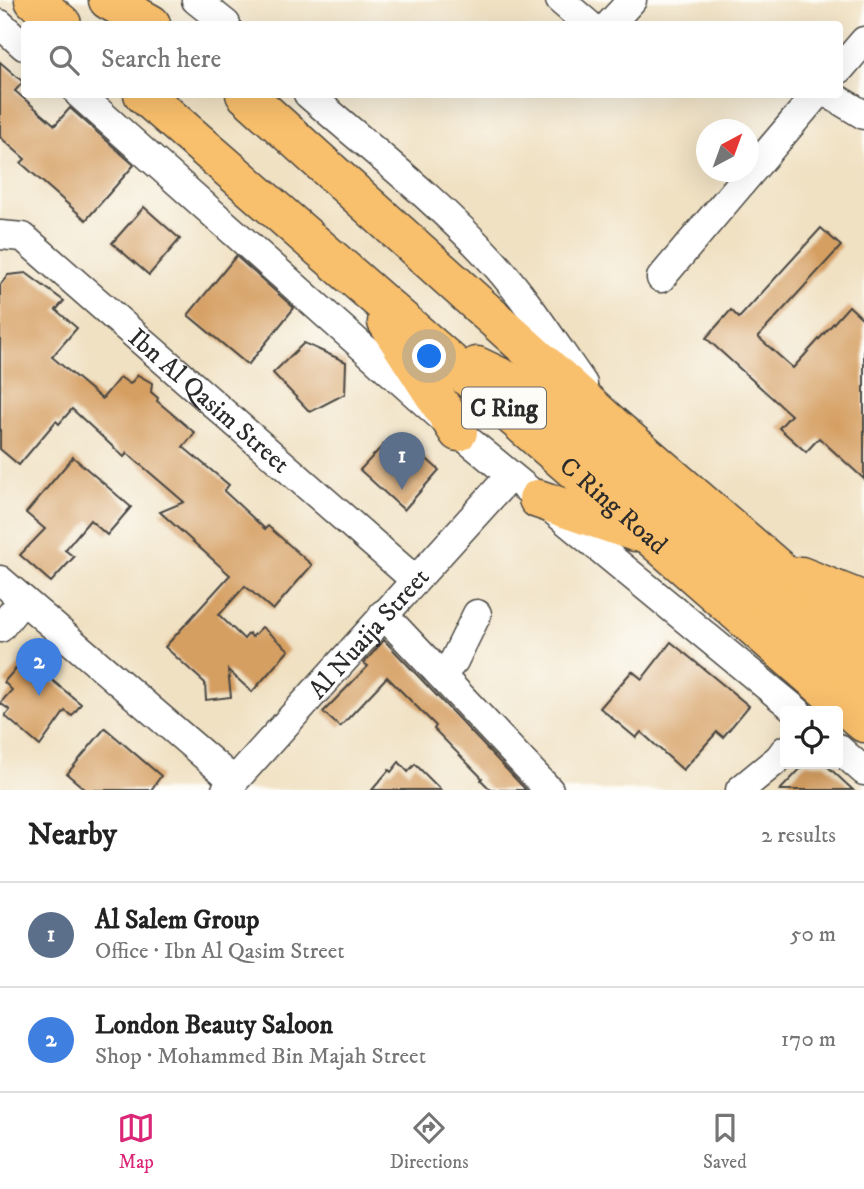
<!DOCTYPE html>
<html lang="en">
<head>
<meta charset="utf-8">
<style>
	:root { --surface:#fff; --page:#f2f2f2; --text:#222; --muted:#767676; --line:#e0e0e0; --accent:#db2777 }
	body { margin:0; font-family:"IM FELL DW Pica",serif; background:var(--page); color:var(--text) }
	.controls { position:absolute; right:21px; bottom:21px; display:grid; overflow:hidden; border-radius:7px; box-shadow:0 7px 28px #0002 }
	.controls button { width:63px; height:63px; display:grid; place-items:center; padding:0; border:0; border-bottom:2px solid var(--line); background:var(--surface); color:var(--text); font:35px sans-serif }
	.compass { position:absolute; left:696px; top:119px; width:63px; height:63px; border-radius:50%; background:var(--surface); box-shadow:0 7px 28px #0002; rotate:41deg }
	.you { position:absolute; left:430px; top:357px; width:24px; height:24px; margin:-18px; border:5px solid #fff; border-radius:50%; background:#1a73e8; box-shadow:0 0 0 10px #1a73e833 }
	.badge { display:grid; place-items:center; width:46px; height:46px; border-radius:50%; background:var(--accent); color:#fff; font-size:23px; font-weight:700 }
	.pin { position:absolute; translate:-50% -58px; filter:drop-shadow(0 2px 4px #0008) }
	.pin::after { content:''; position:absolute; top:37px; width:24px; height:21px; background:inherit; clip-path:polygon(0 0,100% 0,50% 100%) }
	.list { margin:0; padding:0; list-style:none }
	h2 { display:flex; justify-content:space-between; align-items:center; height:91px; margin:0; padding:0 28px; font-size:30px }
	h2 small { font-size:23px; font-weight:400; color:var(--muted) }
	.list li { display:grid; grid-template-columns:46px 1fr auto; gap:21px; align-items:center; box-sizing:border-box; height:105px; padding:0 28px; border-top:2px solid var(--line) }
	.list b { display:block; font-size:26px; white-space:nowrap }
	.list p { margin:0; font-size:23px; white-space:nowrap; color:var(--muted) }
	.list em { font-size:23px; font-style:normal; color:var(--muted) }
	.icon { flex:none; width:38px; height:38px; fill:none; stroke:currentColor; stroke-width:2; stroke-linecap:round; stroke-linejoin:round }
	.map { position:relative; flex:none; width:864px; height:790px; overflow:hidden }
	.search { position:absolute; background:var(--surface); box-shadow:0 7px 28px #0002; left:21px; right:21px; top:21px; height:77px; display:flex; align-items:center; gap:18px; box-sizing:border-box; padding:0 24px; border-radius:7px; color:var(--muted); font-size:26px }
	.sheet { height:301px; background:var(--surface) }
	nav { display:flex; justify-content:space-around; align-items:center; box-sizing:border-box; height:98px; border-top:2px solid var(--line); background:var(--surface); font-size:19px; color:var(--muted) }
	nav a { display:grid; justify-items:center; gap:4px }
	nav .on { color:var(--accent) }
	.map>svg:first-child { display:block }
	.building { fill:#d59f62 }
	.lines { fill:none; stroke-linecap:round; stroke-linejoin:round }
	.minor-casing { stroke:#494642; stroke-width:31 }
	.highway-casing { stroke:#494642; stroke-width:41 }
	.minor { stroke:#fff; stroke-width:28 }
	.highway { stroke:#f8bf6c; stroke-width:38 }
	.labels { text-anchor:middle; stroke-width:6; stroke-linejoin:round; paint-order:stroke }
	.shield { fill:#fdfcf7; stroke:#6a6a68; stroke-width:2 }
	.shield-label { font-size:24px; font-weight:bold; fill:#2b2b2b }
	.street-label { font-size:26px; fill:#2b2b2b; stroke:#fdfcf7 }
</style>
</head>
<body>
<div class="map">
<svg width="864" height="790" viewBox="0 0 864 790">
	<rect width="100%" height="100%" fill="#fdfcf7"/>
	<filter id="ink" filterUnits="userSpaceOnUse"><feTurbulence type="fractalNoise" baseFrequency=".0143" numOctaves="2"/><feDisplacementMap in="SourceGraphic" scale="14" xChannelSelector="R" yChannelSelector="G"/><feConvolveMatrix kernelMatrix="1 2 1 2 8 2 1 2 1" color-interpolation-filters="sRGB"/></filter>
	<filter id="wash" filterUnits="userSpaceOnUse"><feTurbulence type="fractalNoise" baseFrequency=".00686" numOctaves="4" result="noise"/><feDisplacementMap in="SourceGraphic" scale="28" xChannelSelector="R" yChannelSelector="G"/><feGaussianBlur stdDeviation="1.57" result="paint"/><feColorMatrix in="noise" values="0 0 0 0 0 0 0 0 0 0 0 0 0 0 0 0 0 1.4 0 .05"/><feComposite in="paint" operator="in"/></filter>
	<g filter="url(#wash)">
		<rect width="100%" height="100%" fill="#f0e1c3"/>
		<g id="blocks">
			<g class="building">
				<path d="M0 62 23 82 15 91 55 125 70 108 134 165 86 220 21 163 25 159 0 137Z"/>
				<path d="M144 207 180 239 149 275 112 243Z"/>
				<path d="M821 228 841 246 758 337 793 368 849 306 864 320V479L819 438 806 452 779 428 791 415 706 338 731 310 739 318Z"/>
				<path d="M236 256 294 308 248 365 188 315Z"/>
				<path d="M26 273 64 301 56 310 77 328 52 357 102 399 120 377 130 384 138 375 152 383 151 392 158 398 157 401 195 433 183 447 229 485 224 491 265 529 268 526 312 565 273 610 245 586 219 615 244 639 249 633 252 637 262 627 289 650 252 692 228 670 231 697 206 700 205 683 165 647 230 575 160 512 184 502 127 453 124 457 72 409 59 424 56 421 19 465 0 449V285L8 275Z"/>
				<path d="M304 343 346 362 345 394 310 412 273 373Z"/>
				<path d="M403 438 439 470 404 510 360 470 384 444 392 450Z"/>
				<path d="M73 457 131 507 107 535 90 520 65 550 74 557 51 582 20 555 45 529 26 513Z"/>
				<path d="M384 640 526 790H491L481 780 482 778 434 729 436 726 387 677 340 727 323 712 368 666 364 663Z"/>
				<path d="M671 642 749 706 723 737 717 732 683 770 641 732 636 738 600 708 632 671 642 679Z"/>
				<path d="M25 658 81 704 72 716 65 711 40 746 5 716 10 710 0 703 12 690 4 682Z"/>
				<path d="M105 728 161 776 151 790H86L67 774Z"/>
				<path d="M399 762 408 772 415 764 441 790H372L389 770 391 772Z"/>
				<path d="M805 764H825L853 790H780Z"/>
			</g>
		</g>
	</g>
	<g filter="url(#ink)">
		<use href="#blocks" fill-opacity="0" stroke="#494642" stroke-width="2"/>
		<g class="lines">
			<g class="minor-casing">
				<g id="minor">
					<path d="M196 0 226 24"/>
					<path d="M560 0 588 24"/>
					<path d="M0 24 24 46"/>
					<path d="M610 24 632 0"/>
					<path d="M840 69 864 41"/>
					<path d="M79 94 458 432 797 711"/>
					<path d="M308 94C371 149 438 201 494 263 527 300 554 343 583 384"/>
					<path d="M829 94 864 115"/>
					<path id="s1" d="M0 235 23 237 415 580"/>
					<path d="M661 278 817 94"/>
					<path d="M0 580 234 781"/>
					<path d="M383 614 549 790"/>
					<path d="M0 628 23 600"/>
					<path d="M441 675 454 661 477 614"/>
					<path d="M838 748 864 771"/>
					<path id="s2" d="M226 790 510 476"/>
					<path d="M740 790 779 758 785 750"/>
				</g>
			</g>
			<g class="highway-casing">
				<g id="highway">
					<path d="M34 0 62 24"/>
					<path d="M108 0 151 24"/>
					<path id="s3" d="M143 94 864 723"/>
					<path d="M245 94 613 426 864 643"/>
					<path d="M387 322 458 432"/>
					<path d="M477 366 517 385 549 408 864 681"/>
					<path d="M538 499 635 532"/>
					<path d="M801 576 864 601"/>
				</g>
			</g>
			<use href="#minor" class="minor"/>
			<use href="#highway" class="highway"/>
		</g>
	</g>
	<g class="labels">
		<rect class="shield" x="462" y="387.5" width="84" height="41" rx="5"/>
		<g class="shield-label">
			<text x="504" y="416">C Ring</text>
		</g>
		<g class="street-label">
			<text dy="9" stroke="none"><textPath href="#s1" startOffset="271">Ibn Al Qasim Street</textPath></text>
			<text dy="9" stroke="none"><textPath href="#s3" startOffset="625">C Ring Road</textPath></text>
			<text dy="9" stroke="none"><textPath href="#s2" startOffset="212">Al Nuaija Street</textPath></text>
		</g>
	</g>
</svg>
<div class="controls">
<button><svg class="icon" aria-label="locate" viewBox="0 0 24 24"><circle cx="12" cy="12" r="6"/><path d="M12 2v4M12 18v4M2 12h4M18 12h4"/></svg></button>
</div>
<svg class="compass" viewBox="-18 -18 36 36"><path d="M0-13l5 13h-10z" fill="#e53935"/><path d="M0 13l5-13h-10z" fill="#767676"/></svg>
<div class="you"></div>
<div class="pin badge" style="left:402px;top:490px;background:#5c6f8a">1</div>
<div class="pin badge" style="left:39px;top:696px;background:#3f7fe0">2</div>
<div class="search"><svg class="icon" aria-label="search" viewBox="0 0 24 24"><circle cx="10" cy="10" r="6"/><path d="M15 15l6 6"/></svg>Search here</div>
</div>
<section class="sheet">
<h2>Nearby<small>2 results</small></h2>
<ul class="list">
<li><span class="badge" style="background:#5c6f8a">1</span><div><b>Al Salem Group</b><p>Office · Ibn Al Qasim Street</p></div><em>50 m</em></li>
<li><span class="badge" style="background:#3f7fe0">2</span><div><b>London Beauty Saloon</b><p>Shop · Mohammed Bin Majah Street</p></div><em>170 m</em></li>
</ul>
</section>
<nav>
<a class="on"><svg class="icon" aria-label="map" viewBox="0 0 24 24"><path d="M3 6l6-2 6 2 6-2v14l-6 2-6-2-6 2zM9 4v14M15 6v14"/></svg>Map</a>
<a><svg class="icon" aria-label="directions" viewBox="0 0 24 24"><path d="M12 3l9 9-9 9-9-9zM9 14v-3h6M13 9l2 2-2 2"/></svg>Directions</a>
<a><svg class="icon" aria-label="saved" viewBox="0 0 24 24"><path d="M7 4h10v16l-5-4-5 4z"/></svg>Saved</a>
</nav>
</body>
</html>
